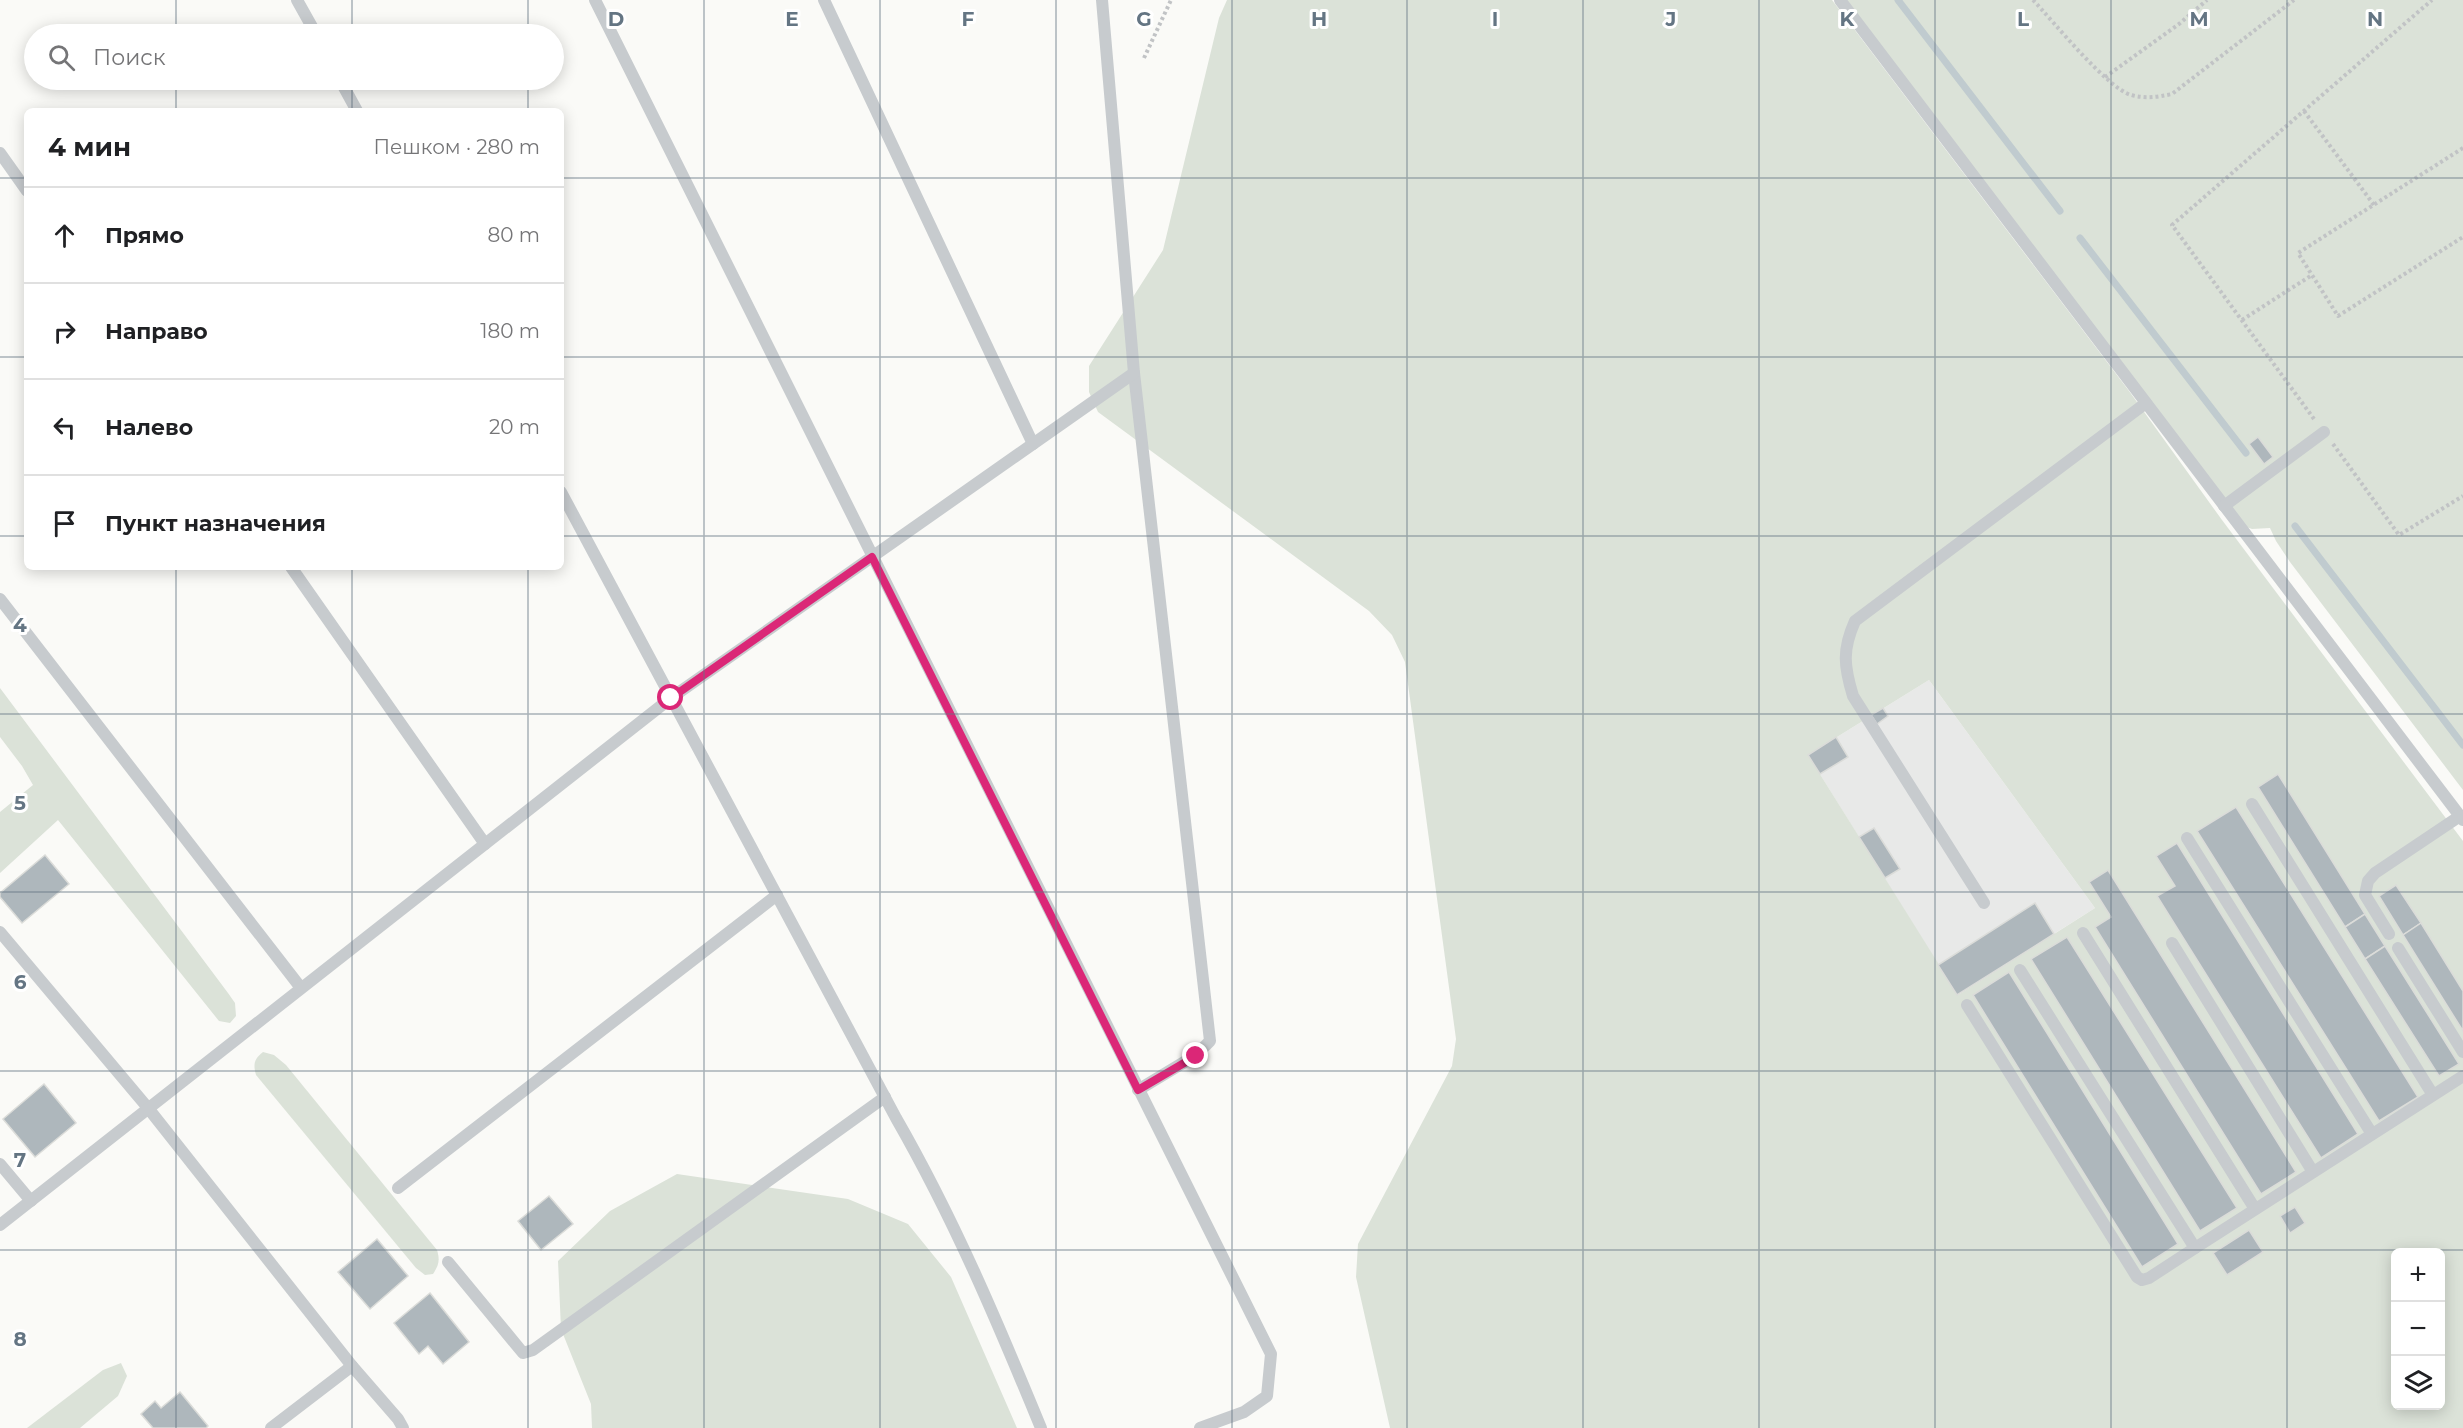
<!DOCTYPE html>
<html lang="ru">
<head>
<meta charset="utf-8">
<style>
	:root { --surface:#fff; --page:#f6f6f6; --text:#202124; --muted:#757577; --line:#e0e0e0 }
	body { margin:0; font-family:Montserrat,sans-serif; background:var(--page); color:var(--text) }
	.controls { position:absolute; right:18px; bottom:18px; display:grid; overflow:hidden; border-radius:9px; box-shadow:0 3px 15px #0003 }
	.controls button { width:54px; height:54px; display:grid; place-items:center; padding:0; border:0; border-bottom:2px solid var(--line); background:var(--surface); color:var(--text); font:30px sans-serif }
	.stop { position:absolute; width:18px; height:18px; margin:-14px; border:4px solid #db2777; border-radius:50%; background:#fff }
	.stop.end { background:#db2777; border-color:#fff; box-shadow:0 2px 6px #0008 }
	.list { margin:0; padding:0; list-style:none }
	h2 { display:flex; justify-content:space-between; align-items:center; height:78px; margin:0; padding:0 24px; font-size:26px }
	h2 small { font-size:20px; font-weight:400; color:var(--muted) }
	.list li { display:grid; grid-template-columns:39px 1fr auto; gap:18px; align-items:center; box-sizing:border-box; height:96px; padding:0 24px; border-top:2px solid var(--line) }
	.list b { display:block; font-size:22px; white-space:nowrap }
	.list em { font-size:20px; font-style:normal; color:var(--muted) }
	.icon { flex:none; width:33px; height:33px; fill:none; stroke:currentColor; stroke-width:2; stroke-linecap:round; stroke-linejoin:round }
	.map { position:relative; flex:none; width:2463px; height:1428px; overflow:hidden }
	.search { position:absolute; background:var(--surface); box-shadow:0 3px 15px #0003; left:24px; top:24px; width:540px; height:66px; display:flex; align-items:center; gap:15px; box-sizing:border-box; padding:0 21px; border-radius:33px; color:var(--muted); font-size:22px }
	.panel { position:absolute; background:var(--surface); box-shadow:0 3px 15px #0003; left:24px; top:108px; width:540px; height:462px; border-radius:9px }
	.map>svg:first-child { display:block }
	.built { fill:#e8e9e8 }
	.green { fill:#dbe2d8; fill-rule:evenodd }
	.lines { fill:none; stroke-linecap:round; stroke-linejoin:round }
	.stream { stroke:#c0cbcf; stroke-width:7 }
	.building { fill:#aeb7bc; stroke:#dbdcd9; stroke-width:1.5 }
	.path { stroke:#c1c3c5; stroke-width:4; stroke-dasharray:3 3; stroke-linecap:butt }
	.service { stroke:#c7cbce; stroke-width:12 }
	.route { stroke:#db2777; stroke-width:8 }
	.grid { fill:none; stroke:#647583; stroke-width:1.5; stroke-opacity:0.55 }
	.grid-label { font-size:20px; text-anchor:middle; font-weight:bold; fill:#647583; stroke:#fff; stroke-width:6; stroke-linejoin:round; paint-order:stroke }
</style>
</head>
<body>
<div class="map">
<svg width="2463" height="1428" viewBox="0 0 2463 1428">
	<rect width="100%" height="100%" fill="#fafaf7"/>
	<path class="built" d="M1929 680 2095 908 1957 995 1808 755Z"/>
	<g class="green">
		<path d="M1227 0H1832L2129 391 2222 520 2463 841V1428H1390L1356 1277 1358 1244 1452 1066 1456 1039 1405 662 1392 635 1369 611 1098 412 1089 392V366L1163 250 1219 18ZM1929 680 2095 908 1958 995 1808 755ZM2396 1252H2440V1406H2396Z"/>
		<path d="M1846 0H2463V790L2290 562 2276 541 2270 528 2252 529 2238 524Z"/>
		<path d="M0 688 228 993 235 1003 236 1016 230 1023 219 1021 58 820 0 873V812L33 785 22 766 0 737Z"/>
		<path d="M263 1052 274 1055 286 1065 437 1250C440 1260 439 1265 433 1274L425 1275 416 1268 256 1075C253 1064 254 1059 263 1052Z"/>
		<path d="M677 1174 848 1199 908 1224 951 1277 1017 1428H592L591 1404 561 1329 558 1261 610 1211Z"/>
		<path d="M121 1363 127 1376 118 1396 80 1428H27L103 1370Z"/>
	</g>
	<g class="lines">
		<g class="stream">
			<path d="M1898 0 2060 211"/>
			<path d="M2080 238 2246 453"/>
			<path d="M2295 526 2463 745"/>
		</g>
	</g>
	<g class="building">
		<path d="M2258 437 2273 457 2264 464 2249 444Z"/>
		<path d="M1883 708 1888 716 1877 724 1871 715Z"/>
		<path d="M1836 737 1848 757 1820 774 1808 755Z"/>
		<path d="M2278 774 2365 914 2345 927 2258 787Z"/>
		<path d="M2236 807 2418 1097 2379 1121 2197 831Z"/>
		<path d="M1874 828 1900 869 1885 878 1859 837Z"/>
		<path d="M2177 843 2358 1134 2321 1158 2157 896 2175 886 2156 856Z"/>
		<path d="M45 855 69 884 22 923 0 897V893Z"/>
		<path d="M2108 870 2296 1172 2261 1194 2095 927 2111 917 2089 882Z"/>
		<path d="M2396 885 2421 923 2403 935 2379 896Z"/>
		<path d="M2035 903 2054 934 1957 995 1938 965Z"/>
		<path d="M2365 914 2385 946 2365 959 2345 927Z"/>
		<path d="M2421 923 2463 991V1031L2403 935Z"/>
		<path d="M2067 937 2237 1208 2200 1231 2031 959Z"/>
		<path d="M2385 946 2459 1064 2439 1076 2365 959Z"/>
		<path d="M2009 972 2178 1244 2142 1267 1973 995Z"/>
		<path d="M44 1084 76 1123 35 1157 3 1119Z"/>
		<path d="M549 1196 573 1224 541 1250 518 1221Z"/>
		<path d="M2295 1207 2305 1223 2290 1233 2280 1216Z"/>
		<path d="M2249 1230 2263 1252 2227 1275 2213 1253Z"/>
		<path d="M377 1239 408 1276 370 1309 338 1272Z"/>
		<path d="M430 1293 469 1342 443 1364 428 1346 419 1354 394 1323Z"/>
		<path d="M180 1392 208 1426 206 1428H153L141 1414 155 1401 161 1408Z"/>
	</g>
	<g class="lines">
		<g class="path">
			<path d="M2033 0C2053 21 2107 88 2131 95 2146 99 2157 97 2172 94L2294 0"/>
			<path d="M1144 58 1171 0"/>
			<path d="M2105 77 2179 24 2207 0"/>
			<path d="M2304 111 2374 205"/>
			<path d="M2463 148 2298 253 2338 316 2463 237"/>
			<path d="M2242 320 2312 275"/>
			<path d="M2314 419 2172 225 2432 0"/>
			<path d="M2333 444 2399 535 2463 496"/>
		</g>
		<g class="service">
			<path d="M297 0 316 34"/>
			<path d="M595 0 1271 1354 1267 1396 1244 1412 1200 1428"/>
			<path d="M824 0 1033 444"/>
			<path d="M1840 0 2463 820"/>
			<path d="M340 80 357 111"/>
			<path d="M0 153 27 191"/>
			<path d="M1134 373 1210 1041 1196 1055 1138 1090"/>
			<path d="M561 492 896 1118C954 1219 997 1321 1041 1428"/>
			<path d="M2224 506 2324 432"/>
			<path d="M291 567 485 844"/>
			<path d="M0 599 301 988"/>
			<path d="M2252 804 2433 1095"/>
			<path d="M2187 838 2372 1134"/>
			<path d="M1984 903 1853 696C1844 666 1842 650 1855 621L2146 403"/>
			<path d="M0 932 148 1108 352 1366 398 1419 403 1428"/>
			<path d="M2083 933 2255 1209"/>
			<path d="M2389 934 2365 895 2368 881 2375 873 2460 816"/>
			<path d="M2172 943 2313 1172"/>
			<path d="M2398 948 2463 1052"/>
			<path d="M2020 970 2195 1248 2463 1076"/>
			<path d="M1967 1005 2137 1277 2142 1280 2149 1278 2195 1248"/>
			<path d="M0 1164 31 1201"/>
			<path d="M398 1188 777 895"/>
			<path d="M0 1225 671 698 1134 373 1102 0"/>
			<path d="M448 1262 523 1353 533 1350 885 1097"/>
			<path d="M271 1428 352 1366"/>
		</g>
	</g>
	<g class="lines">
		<path class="route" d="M671 698 872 557 1138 1090 1196 1056"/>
	</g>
	<path class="grid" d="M176 0V34M352 0V34M528 0V34M704 0V1428M880 0V1428M1056 0V1428M1232 0V1428M1407 0V1428M1583 0V1428M1759 0V1428M1935 0V1428M2111 0V1428M2287 0V1428M176 80V111M352 80V111M528 80V111M0 178H27M561 178H2463M0 357H27M561 357H2463M0 536H27M561 536H2463M176 567V1428M352 567V1428M528 567V1428M0 714H2463M0 892H2463M0 1071H2463M0 1250H2463"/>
	<g class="grid-label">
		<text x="616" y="26">D</text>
		<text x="792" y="26">E</text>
		<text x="968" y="26">F</text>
		<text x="1144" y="26">G</text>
		<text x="1319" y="26">H</text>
		<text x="1495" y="26">I</text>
		<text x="1671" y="26">J</text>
		<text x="1847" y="26">K</text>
		<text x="2023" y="26">L</text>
		<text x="2199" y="26">M</text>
		<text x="2375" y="26">N</text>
		<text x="20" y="632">4</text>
		<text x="20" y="810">5</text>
		<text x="20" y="989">6</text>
		<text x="20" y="1167">7</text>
		<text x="20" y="1346">8</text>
	</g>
</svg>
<div class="controls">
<button>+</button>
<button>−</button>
<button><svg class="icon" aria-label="layers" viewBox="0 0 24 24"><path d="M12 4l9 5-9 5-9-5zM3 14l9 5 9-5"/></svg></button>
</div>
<div class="stop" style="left:671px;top:698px"></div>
<div class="stop end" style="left:1196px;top:1056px"></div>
<div class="search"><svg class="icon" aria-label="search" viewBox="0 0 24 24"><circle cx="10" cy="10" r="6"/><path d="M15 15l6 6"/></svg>Поиск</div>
<section class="panel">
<h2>4 мин<small>Пешком · 280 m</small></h2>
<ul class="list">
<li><svg class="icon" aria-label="ahead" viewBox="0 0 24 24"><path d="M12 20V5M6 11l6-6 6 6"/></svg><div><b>Прямо</b></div><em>80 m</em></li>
<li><svg class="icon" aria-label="right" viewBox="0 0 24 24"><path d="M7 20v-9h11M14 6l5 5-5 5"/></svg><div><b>Направо</b></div><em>180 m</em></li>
<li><svg class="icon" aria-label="left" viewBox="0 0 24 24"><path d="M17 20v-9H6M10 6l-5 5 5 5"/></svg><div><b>Налево</b></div><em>20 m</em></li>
<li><svg class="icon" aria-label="arrive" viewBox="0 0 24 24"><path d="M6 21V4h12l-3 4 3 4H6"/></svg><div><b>Пункт назначения</b></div></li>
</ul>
</section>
</div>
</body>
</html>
